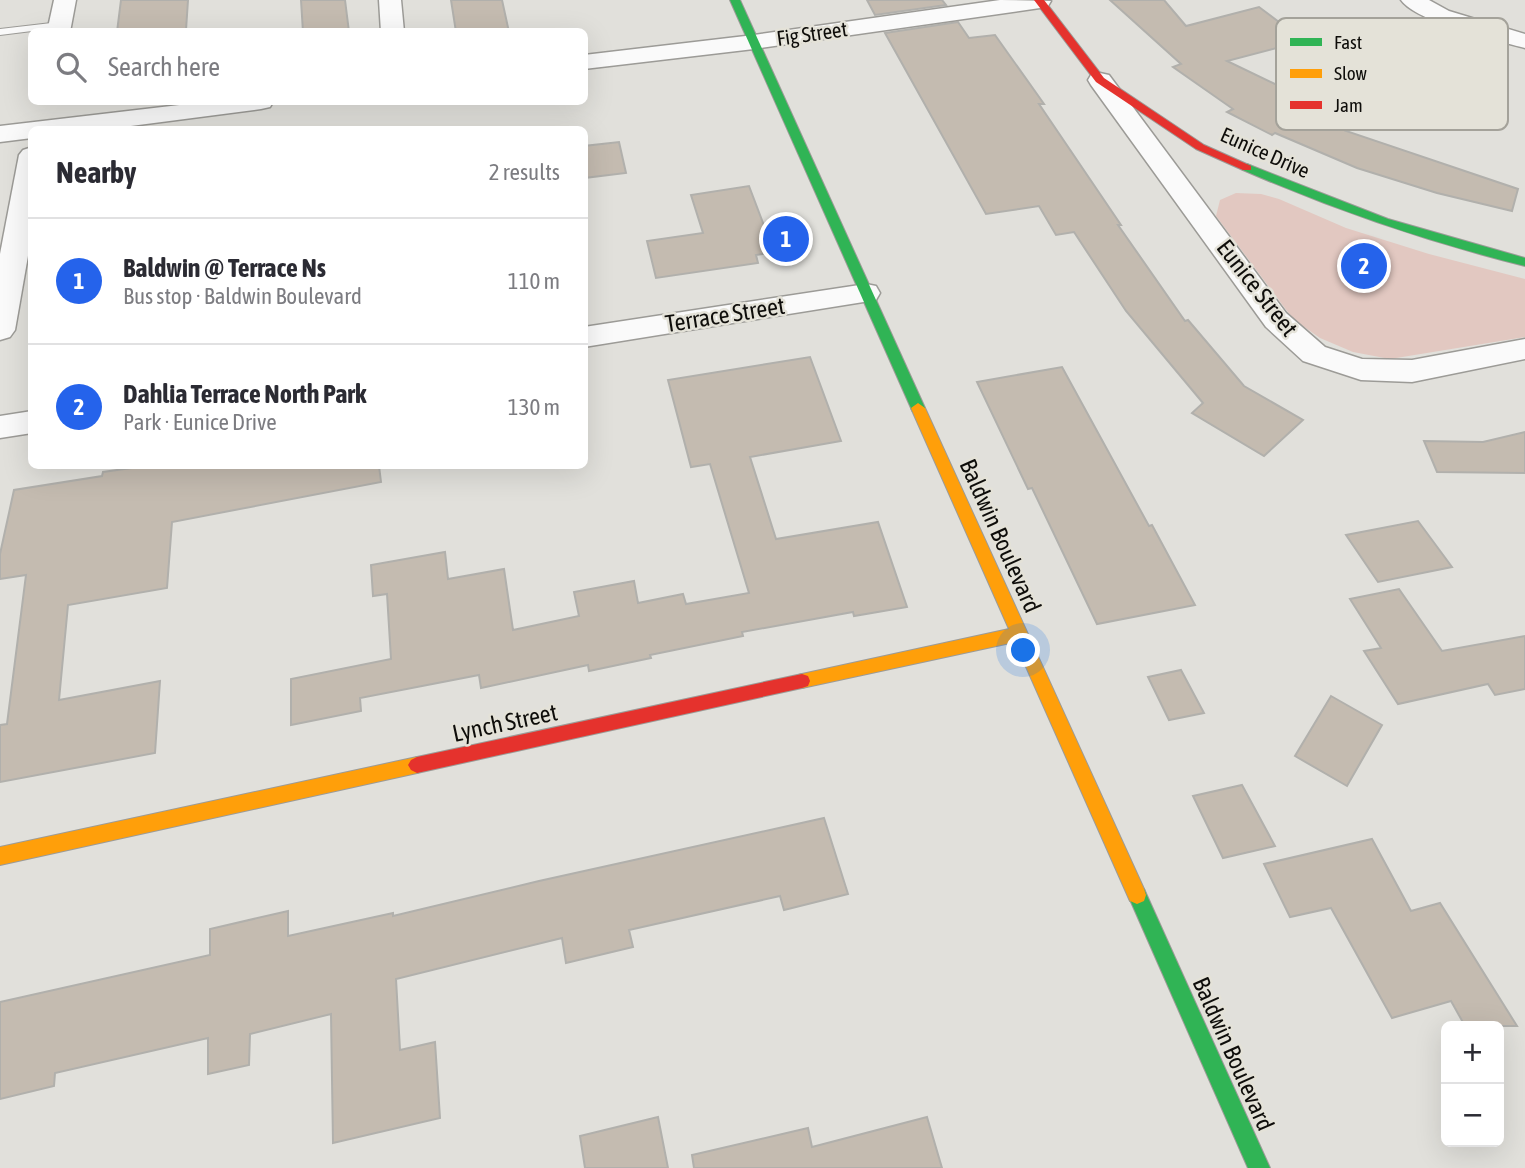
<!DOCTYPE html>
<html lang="en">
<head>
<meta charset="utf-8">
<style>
	:root { --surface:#fff; --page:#f7f7f7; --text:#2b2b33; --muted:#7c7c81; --line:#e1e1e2; --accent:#2563eb }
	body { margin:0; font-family:"Asap Condensed",sans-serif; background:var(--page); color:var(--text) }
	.controls { position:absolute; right:21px; bottom:21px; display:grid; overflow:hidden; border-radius:10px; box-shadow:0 7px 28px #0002 }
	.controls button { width:63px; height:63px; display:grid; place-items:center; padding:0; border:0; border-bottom:2px solid var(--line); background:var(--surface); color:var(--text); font:35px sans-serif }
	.you { position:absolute; left:1024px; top:651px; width:24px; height:24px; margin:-18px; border:5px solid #fff; border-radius:50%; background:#1a73e8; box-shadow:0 0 0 10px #1a73e833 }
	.badge { display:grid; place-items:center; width:46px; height:46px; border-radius:50%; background:var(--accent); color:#fff; font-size:23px; font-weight:700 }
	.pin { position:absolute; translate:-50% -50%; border:4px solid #fff; box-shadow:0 2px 7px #0006 }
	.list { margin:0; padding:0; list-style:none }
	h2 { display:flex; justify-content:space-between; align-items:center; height:91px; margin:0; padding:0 28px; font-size:30px }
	h2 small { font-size:23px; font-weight:400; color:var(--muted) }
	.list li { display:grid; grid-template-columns:46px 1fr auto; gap:21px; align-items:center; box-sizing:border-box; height:126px; padding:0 28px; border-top:2px solid var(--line) }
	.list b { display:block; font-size:26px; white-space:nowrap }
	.list p { margin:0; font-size:23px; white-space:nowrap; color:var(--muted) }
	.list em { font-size:23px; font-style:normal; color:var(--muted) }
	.icon { flex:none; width:38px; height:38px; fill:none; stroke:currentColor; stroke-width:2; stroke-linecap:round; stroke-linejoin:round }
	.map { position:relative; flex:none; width:1525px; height:1168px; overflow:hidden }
	.search { position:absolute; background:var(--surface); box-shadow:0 7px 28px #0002; left:28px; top:28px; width:560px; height:77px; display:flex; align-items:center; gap:18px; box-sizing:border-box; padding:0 24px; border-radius:10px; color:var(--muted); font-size:26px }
	.panel { position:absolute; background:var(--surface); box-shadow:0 7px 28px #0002; left:28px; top:126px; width:560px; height:343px; border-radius:10px }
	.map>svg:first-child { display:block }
	.green { fill:#e2c8c1 }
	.building { fill:#c4bbb0; stroke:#b1b0ac; stroke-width:2 }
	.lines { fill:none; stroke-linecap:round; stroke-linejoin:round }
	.lane-casing { stroke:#9c9b97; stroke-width:2 }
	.street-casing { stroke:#9c9b97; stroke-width:3 }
	.fast-casing { stroke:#9c9b97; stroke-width:2 }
	.slow-casing { stroke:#9c9b97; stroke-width:2 }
	.jam-casing { stroke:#9c9b97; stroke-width:2 }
	.lane { fill:#fafafa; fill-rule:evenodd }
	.street { fill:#fafafa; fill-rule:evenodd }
	.fast { fill:#30b455; fill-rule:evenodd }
	.slow { fill:#ff9f0a; fill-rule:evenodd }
	.jam { fill:#e5322d; fill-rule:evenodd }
	.labels { text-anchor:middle; stroke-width:5; stroke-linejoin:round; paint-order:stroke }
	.far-street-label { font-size:21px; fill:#0e0d0a; stroke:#e4e2d8 }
	.street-label { font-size:24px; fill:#0e0d0a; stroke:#e4e2d8 }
	.key { fill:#e4e2d8; stroke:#a4a29a; stroke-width:2 }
	.key-label { font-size:19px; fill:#0e0d0a }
</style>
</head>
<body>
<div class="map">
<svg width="1525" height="1168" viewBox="0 0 1525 1168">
	<rect width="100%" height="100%" fill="#e1e0db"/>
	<path class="green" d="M1236 193 1261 194 1279 199 1346 228 1429 254 1525 279V337L1390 359 1353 352 1320 338 1293 319 1216 216 1220 200Z"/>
	<g class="building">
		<path d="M121 0H188L186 30 117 32Z"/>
		<path d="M301 0H345L349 32H303Z"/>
		<path d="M451 0H502L509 32H456Z"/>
		<path d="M867 0H942L946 5 875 15Z"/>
		<path d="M1110 0H1164L1186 26 1259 7 1304 41 1227 61 1325 108 1419 37 1433 56 1502 76 1486 105 1409 81 1346 131 1518 189 1512 211 1437 193 1357 168 1275 133 1272 135 1227 112 1233 109 1173 67 1181 64Z"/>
		<path d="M958 22 969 38 995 35 1044 104H1039L1121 225H1118L1185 321 1188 320 1244 386 1303 420 1264 456 1192 413 1203 403 1126 311 1074 232 1056 235 1039 206 986 214 885 33Z"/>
		<path d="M619 142 626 173 584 178V146Z"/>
		<path d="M749 186 774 252 756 255 758 263 656 278 647 241 703 233 691 195Z"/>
		<path d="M810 357 841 441 750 457 776 539 878 522 907 607 854 616 853 612 742 632 743 636 650 655 651 658 589 671 588 665 481 688 479 675 360 698 361 711 291 725V679L391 659 387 594 373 596 371 565 445 552 448 579 504 569 513 630 579 616 574 592 634 581 638 603 683 594 686 604 749 593 710 464 691 467 668 380Z"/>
		<path d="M1062 367 1149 526 1152 525 1195 605 1097 624 1032 488 1028 489 977 382Z"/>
		<path d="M1525 432V473L1437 472 1424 441 1483 442Z"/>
		<path d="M146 466H379L381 482 172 522 167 588 68 605 59 700 160 681 155 753 0 782V725L7 724 26 575 0 579V554L14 490 102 476 103 472Z"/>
		<path d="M1418 521 1452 567 1378 582 1346 535Z"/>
		<path d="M1399 589 1442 651 1525 636V689L1495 695 1488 684 1398 704 1364 651 1381 648 1350 599Z"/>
		<path d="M1181 670 1204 713 1169 720 1148 677Z"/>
		<path d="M1331 696 1382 725 1347 786 1295 756Z"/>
		<path d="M1242 785 1275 846 1223 858 1193 796Z"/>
		<path d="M824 818 848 894 784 910 780 896 629 930 633 947 566 963 562 938 396 979 400 1050 435 1042 440 1118 333 1143 331 1014 250 1034 249 1065 208 1074V1038L55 1073 54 1086 0 1099V1002L210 955V929L288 911V936L393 913V916L539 881Z"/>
		<path d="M1372 839 1411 911 1440 903 1517 1026H1465L1451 1001 1392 1018 1331 908 1290 917 1264 864Z"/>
		<path d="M658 1117 668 1168H585L580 1136Z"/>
		<path d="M927 1117 942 1168H694L692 1155 808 1128 812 1147Z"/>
	</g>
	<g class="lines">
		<g class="lane-casing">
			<path id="lane" d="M60 22 64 23V27L0 35V29Z"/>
		</g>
		<g class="street-casing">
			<g id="street">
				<path d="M54 0H76L70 32H47Z"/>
				<path d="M379 0H401L404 32H381Z"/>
				<path d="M1000 0 1051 1 1048 6 1040 8 754 49 584 69V55L754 35Z"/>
				<path d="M1401 0H1429L1449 11 1525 34V48C1498 41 1416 22 1401 0Z"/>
				<path d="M1100 73 1109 75 1286 313 1325 347 1362 359 1412 360 1525 339V359L1412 382 1361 380 1303 361 1266 327 1091 85 1088 80 1091 75Z"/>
				<path d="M205 102H273L270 107 261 109 100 130H32V138L0 142V126Z"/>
				<path d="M32 147V233L15 330 10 337 0 340V254L19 155 23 150Z"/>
				<path d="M866 284 876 286 880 293 876 300 584 347V327Z"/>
				<path d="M32 411V433L0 438V416Z"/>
			</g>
		</g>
		<g class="fast-casing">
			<g id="fast">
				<path d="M730 0H740L925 408 923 412H913L911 408Z"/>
				<path d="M1247 164 1388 219 1525 258V266C1428 242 1335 210 1243 170L1241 168Z"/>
				<path d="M1137 886 1144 889 1270 1168H1248L1128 895 1130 889Z"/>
			</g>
		</g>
		<g class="slow-casing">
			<g id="slow">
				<path d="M918 403 925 408 1144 889 1146 895 1144 901 1137 904 1130 901 1015 642 802 688 796 686 794 681 796 676 802 674 1009 629 911 408Z"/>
				<path d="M417 757 423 760 426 765 423 770 417 773 0 865V847Z"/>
			</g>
		</g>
		<g class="jam-casing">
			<g id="jam">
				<path d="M1034 0H1044L1104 78 1204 145 1251 166V170H1243L1196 149 1096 82Z"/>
				<path d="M802 674 808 676 810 681 808 686 802 688 417 773 411 770 408 765 411 760 417 757Z"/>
			</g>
		</g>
		<use href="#lane" class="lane"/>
		<use href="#street" class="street"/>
		<use href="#fast" class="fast"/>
		<use href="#slow" class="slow"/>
		<use href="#jam" class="jam"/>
	</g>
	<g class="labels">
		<g class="far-street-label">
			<text transform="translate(812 34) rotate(-8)" y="7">Fig Street</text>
			<text transform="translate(1265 153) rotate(24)" y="7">Eunice Drive</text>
		</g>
		<g class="street-label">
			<text transform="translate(1257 288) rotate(52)" y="8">Eunice Street</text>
			<text transform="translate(725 315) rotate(-9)" y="8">Terrace Street</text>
			<text transform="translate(1000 536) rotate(66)" y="8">Baldwin Boulevard</text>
			<text transform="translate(505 723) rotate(-12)" y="8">Lynch Street</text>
			<text transform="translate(1233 1054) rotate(66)" y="8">Baldwin Boulevard</text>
		</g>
	</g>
	<rect x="1276" y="18" width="232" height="112" rx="10" class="key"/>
	<rect x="1290" y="38" width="32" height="8" fill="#30b455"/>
	<rect x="1290" y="69" width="32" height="9" fill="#ff9f0a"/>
	<rect x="1290" y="101" width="32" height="8" fill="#e5322d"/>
	<g class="key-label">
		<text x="1334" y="49">Fast</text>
		<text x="1334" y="80">Slow</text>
		<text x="1334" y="112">Jam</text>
	</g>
</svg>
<div class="controls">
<button>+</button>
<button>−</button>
</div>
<div class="you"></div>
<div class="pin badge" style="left:786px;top:239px">1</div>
<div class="pin badge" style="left:1364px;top:266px">2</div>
<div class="search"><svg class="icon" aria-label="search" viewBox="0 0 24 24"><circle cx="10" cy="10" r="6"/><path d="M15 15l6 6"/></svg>Search here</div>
<section class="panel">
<h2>Nearby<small>2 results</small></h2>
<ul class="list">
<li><span class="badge">1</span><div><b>Baldwin @ Terrace Ns</b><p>Bus stop · Baldwin Boulevard</p></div><em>110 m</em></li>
<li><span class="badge">2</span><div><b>Dahlia Terrace North Park</b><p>Park · Eunice Drive</p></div><em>130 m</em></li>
</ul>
</section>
</div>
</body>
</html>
